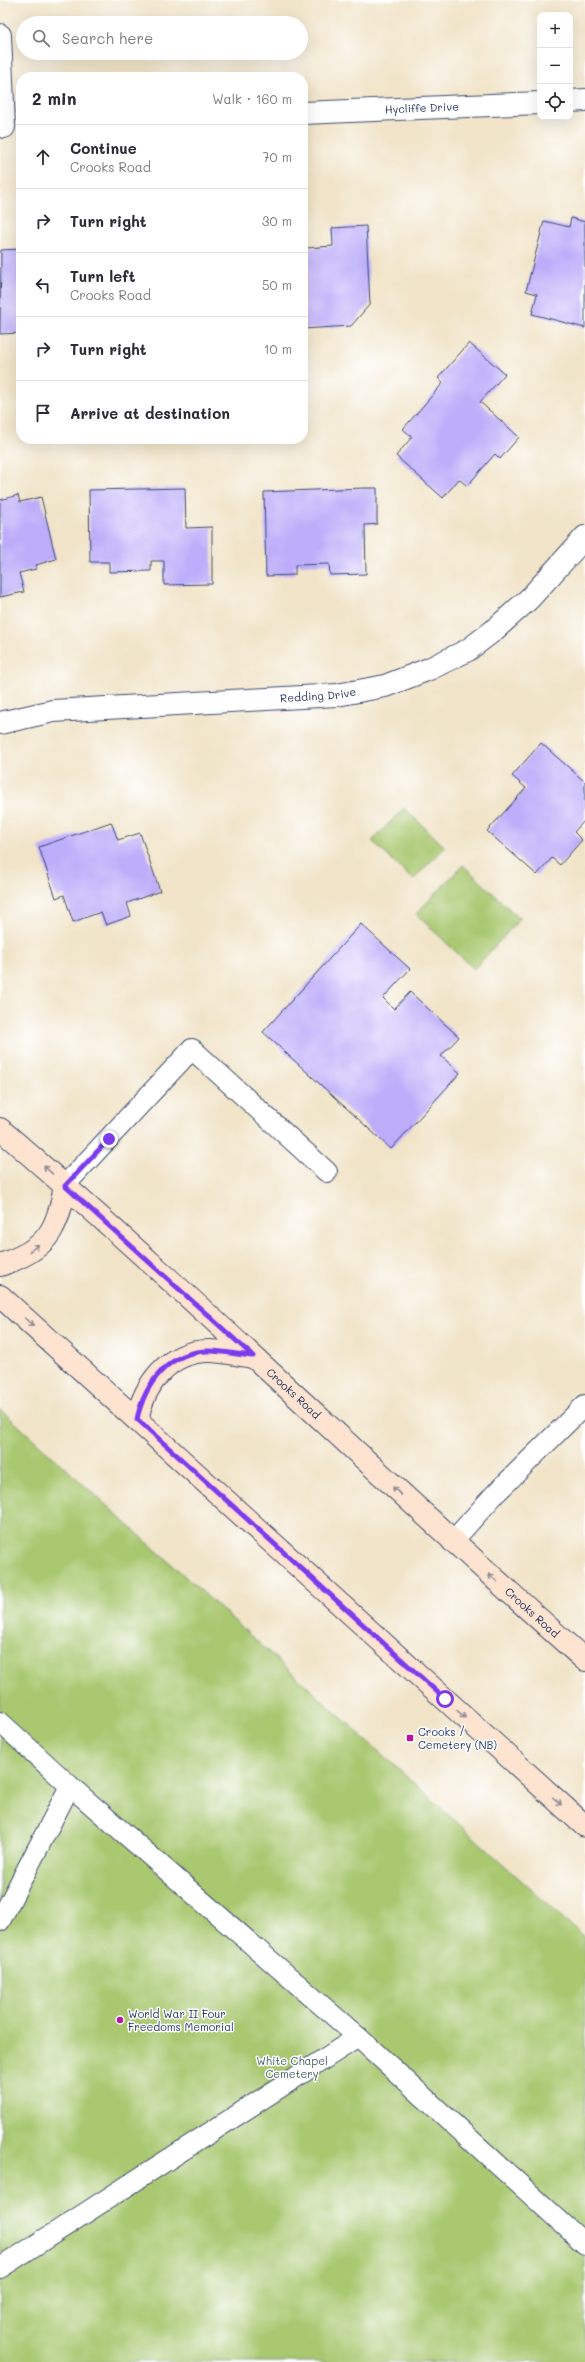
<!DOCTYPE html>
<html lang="en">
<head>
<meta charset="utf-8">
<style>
	:root { --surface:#fff; --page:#f7f7f7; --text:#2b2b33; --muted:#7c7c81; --line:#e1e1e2 }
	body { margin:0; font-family:Mali,sans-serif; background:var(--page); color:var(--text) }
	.controls { position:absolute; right:12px; top:12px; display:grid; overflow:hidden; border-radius:8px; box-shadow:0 4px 16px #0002 }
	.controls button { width:36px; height:36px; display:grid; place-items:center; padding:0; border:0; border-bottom:1px solid var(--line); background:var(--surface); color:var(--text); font:20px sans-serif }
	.stop { position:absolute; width:12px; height:12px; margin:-9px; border:3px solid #7c3aed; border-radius:50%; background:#fff }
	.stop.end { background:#7c3aed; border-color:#fff; box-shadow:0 1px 4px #0008 }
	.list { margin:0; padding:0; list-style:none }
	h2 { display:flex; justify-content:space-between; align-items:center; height:52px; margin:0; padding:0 16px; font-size:17px }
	h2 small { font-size:13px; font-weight:400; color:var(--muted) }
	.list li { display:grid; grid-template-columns:26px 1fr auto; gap:12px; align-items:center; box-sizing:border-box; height:64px; padding:0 16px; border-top:1px solid var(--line) }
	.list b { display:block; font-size:15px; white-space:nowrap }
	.list p { margin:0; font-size:13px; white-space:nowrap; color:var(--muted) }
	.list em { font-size:13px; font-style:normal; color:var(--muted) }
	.icon { flex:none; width:22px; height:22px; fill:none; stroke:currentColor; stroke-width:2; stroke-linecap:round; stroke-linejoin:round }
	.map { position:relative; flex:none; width:585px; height:2362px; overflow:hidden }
	.search { position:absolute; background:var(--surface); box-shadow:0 4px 16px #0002; left:16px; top:16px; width:292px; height:44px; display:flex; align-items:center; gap:10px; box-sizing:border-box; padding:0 14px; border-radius:22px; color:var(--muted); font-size:15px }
	.panel { position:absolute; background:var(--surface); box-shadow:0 4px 16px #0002; left:16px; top:72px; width:292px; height:372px; border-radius:16px }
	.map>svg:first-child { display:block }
	.green { fill:#a9c870; stroke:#627c67 }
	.building { fill:#bdadfa }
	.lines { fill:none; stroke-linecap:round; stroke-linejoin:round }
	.service-casing { stroke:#3b4a6e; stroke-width:22 }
	.minor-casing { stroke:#3b4a6e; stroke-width:24 }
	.secondary-casing { stroke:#3b4a6e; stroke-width:24 }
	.service { stroke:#fff; stroke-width:20 }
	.minor { stroke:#fff; stroke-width:22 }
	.secondary { stroke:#fde4d1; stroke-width:22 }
	.oneway { stroke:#8c8a98 }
	.route { stroke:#7c3aed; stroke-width:5 }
	.poi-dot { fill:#b5179e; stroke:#fff; stroke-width:1.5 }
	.labels { text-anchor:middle; stroke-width:3; stroke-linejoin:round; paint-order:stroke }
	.street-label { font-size:11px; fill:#1b2f5e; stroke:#fff }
	.poi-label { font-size:11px; fill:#1b2f5e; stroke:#fff; text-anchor:start }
	.park-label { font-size:11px; fill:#465d63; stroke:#fff }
</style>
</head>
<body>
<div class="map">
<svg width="585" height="2362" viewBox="0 0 585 2362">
	<rect width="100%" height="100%" fill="#fff"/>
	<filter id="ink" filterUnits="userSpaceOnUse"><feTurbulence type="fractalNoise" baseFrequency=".025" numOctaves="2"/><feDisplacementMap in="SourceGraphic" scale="8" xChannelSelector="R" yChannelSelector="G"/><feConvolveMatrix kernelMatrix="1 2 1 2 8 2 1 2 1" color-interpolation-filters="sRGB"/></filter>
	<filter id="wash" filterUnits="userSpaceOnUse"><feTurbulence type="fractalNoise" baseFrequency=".012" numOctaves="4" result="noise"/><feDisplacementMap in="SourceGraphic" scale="16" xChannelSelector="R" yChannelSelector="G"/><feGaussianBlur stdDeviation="0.9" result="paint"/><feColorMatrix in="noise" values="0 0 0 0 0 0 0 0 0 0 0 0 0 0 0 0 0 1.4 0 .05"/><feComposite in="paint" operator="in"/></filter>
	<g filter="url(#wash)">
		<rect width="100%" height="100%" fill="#f1e4c8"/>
		<g class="green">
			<path d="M404 808 445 847 413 880 372 841Z"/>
			<path d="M463 865 520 919 474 969 416 914Z"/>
			<path d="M0 1409 585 1938V2362H0Z"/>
		</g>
		<g id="blocks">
			<g class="building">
				<path d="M571 218 585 222V328L532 314 537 294 526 291 544 221 569 227Z"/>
				<path d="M366 226 370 304 351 326 303 329V231L306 248 333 246 332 228Z"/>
				<path d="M21 249V333L0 334 1 250Z"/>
				<path d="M469 343 505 374 480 402 519 437 500 459 495 454 467 486 459 479 443 498 396 456 412 437 403 429 443 383 438 378Z"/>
				<path d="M185 488 186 528 212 527V584L164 585V561H151V571L109 572V562H90L89 490Z"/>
				<path d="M364 488H377V524L365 525 366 574 330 575 329 564 295 565V575L266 576 264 492Z"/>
				<path d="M18 495 20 502 41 497 56 559 36 565V569L19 573 24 592 0 597V500Z"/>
				<path d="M541 743 585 782V820L574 832 582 840 560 865 552 858 537 875 487 831 526 788 512 776Z"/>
				<path d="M111 822 118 840 140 833 160 891 127 903 131 916 106 925 101 912 73 922 64 895 56 898 39 847Z"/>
				<path d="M361 924 410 969 383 998 394 1009 410 992 459 1037 441 1056 460 1073 391 1149 263 1032Z"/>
			</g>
		</g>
	</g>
	<g filter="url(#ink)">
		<use href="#blocks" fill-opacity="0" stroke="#3b4a6e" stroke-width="1"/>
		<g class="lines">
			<g class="service-casing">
				<g id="service">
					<path d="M65 1185 192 1049 327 1172"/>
					<path d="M452 1542 495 1494 585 1405"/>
					<path d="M0 1722 70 1786 358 2037 585 2244"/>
					<path d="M0 1921 70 1786"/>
					<path d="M0 2268 358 2037"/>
				</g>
			</g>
			<g class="minor-casing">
				<g id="minor">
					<path d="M0 35 4 127"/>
					<path d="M570 101 585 100"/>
					<path id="s1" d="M303 113 540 103"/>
					<path id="s2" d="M0 723 53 711 337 695 385 686 429 669 468 650 493 631 530 598 585 537"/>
				</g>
			</g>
			<g class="secondary-casing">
				<g id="secondary">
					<path id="s3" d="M0 1129C199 1301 388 1485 585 1660"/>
					<path d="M0 1265C46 1250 58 1231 65 1185"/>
					<path d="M0 1296 585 1826"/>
					<path d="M137 1419C145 1383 169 1351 209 1351 223 1351 239 1355 253 1357"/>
				</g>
			</g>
			<use href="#service" class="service"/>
			<use href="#minor" class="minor"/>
			<use href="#secondary" class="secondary"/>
		</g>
		<defs><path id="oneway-shaft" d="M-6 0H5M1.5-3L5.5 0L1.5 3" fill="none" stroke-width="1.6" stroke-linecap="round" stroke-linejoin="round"/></defs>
		<g class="oneway">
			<use href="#oneway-shaft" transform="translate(48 1170) rotate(-139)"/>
			<use href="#oneway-shaft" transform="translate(34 1248) rotate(-36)"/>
			<use href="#oneway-shaft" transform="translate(29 1322) rotate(42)"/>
			<use href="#oneway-shaft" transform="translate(397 1491) rotate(-137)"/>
			<use href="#oneway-shaft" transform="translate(493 1578) rotate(-138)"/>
			<use href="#oneway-shaft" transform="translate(461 1714) rotate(42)"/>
			<use href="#oneway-shaft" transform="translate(557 1801) rotate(42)"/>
		</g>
	</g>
	<g class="lines" filter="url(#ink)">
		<path class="route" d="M109 1139 65 1186 253 1356C239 1355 224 1351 209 1351 169 1351 145 1383 137 1419L445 1699"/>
	</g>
	<g class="poi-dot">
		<rect x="406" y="1734" width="8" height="8" rx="2"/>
		<circle cx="120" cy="2020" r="4"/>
	</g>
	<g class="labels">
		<g class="street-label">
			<text dy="4" stroke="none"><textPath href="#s1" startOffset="119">Hycliffe Drive</textPath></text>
			<text dy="4" stroke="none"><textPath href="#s2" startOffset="320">Redding Drive</textPath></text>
			<text dy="4" stroke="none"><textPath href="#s3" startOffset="395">Crooks Road</textPath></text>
			<text dy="4" stroke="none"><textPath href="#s3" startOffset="719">Crooks Road</textPath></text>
		</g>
		<g class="poi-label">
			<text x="418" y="1736">Crooks /<tspan x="418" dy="13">Cemetery (NB)</tspan></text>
			<text x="128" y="2018">World War II Four<tspan x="128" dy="13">Freedoms Memorial</tspan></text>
		</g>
		<g class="park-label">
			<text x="292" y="2065">White Chapel<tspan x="292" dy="13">Cemetery</tspan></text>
		</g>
	</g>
</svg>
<div class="controls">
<button>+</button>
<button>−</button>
<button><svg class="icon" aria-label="locate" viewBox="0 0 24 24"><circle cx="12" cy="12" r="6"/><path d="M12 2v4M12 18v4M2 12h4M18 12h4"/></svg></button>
</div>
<div class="stop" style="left:445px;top:1699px"></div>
<div class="stop end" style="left:109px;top:1139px"></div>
<div class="search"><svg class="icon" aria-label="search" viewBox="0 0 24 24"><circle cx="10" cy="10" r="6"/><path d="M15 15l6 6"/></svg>Search here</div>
<section class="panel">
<h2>2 min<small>Walk · 160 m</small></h2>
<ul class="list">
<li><svg class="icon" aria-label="ahead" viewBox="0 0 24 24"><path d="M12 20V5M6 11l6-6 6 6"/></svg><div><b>Continue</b><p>Crooks Road</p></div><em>70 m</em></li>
<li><svg class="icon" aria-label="right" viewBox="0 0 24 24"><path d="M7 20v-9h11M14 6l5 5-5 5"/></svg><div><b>Turn right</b></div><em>30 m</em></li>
<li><svg class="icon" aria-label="left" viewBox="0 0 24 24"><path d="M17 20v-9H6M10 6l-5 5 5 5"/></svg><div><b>Turn left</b><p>Crooks Road</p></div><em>50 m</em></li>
<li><svg class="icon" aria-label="right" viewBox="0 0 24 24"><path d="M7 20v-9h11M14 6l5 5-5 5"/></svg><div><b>Turn right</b></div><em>10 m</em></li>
<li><svg class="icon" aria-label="arrive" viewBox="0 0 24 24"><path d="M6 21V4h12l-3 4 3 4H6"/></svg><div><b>Arrive at destination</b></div></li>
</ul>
</section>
</div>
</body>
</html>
